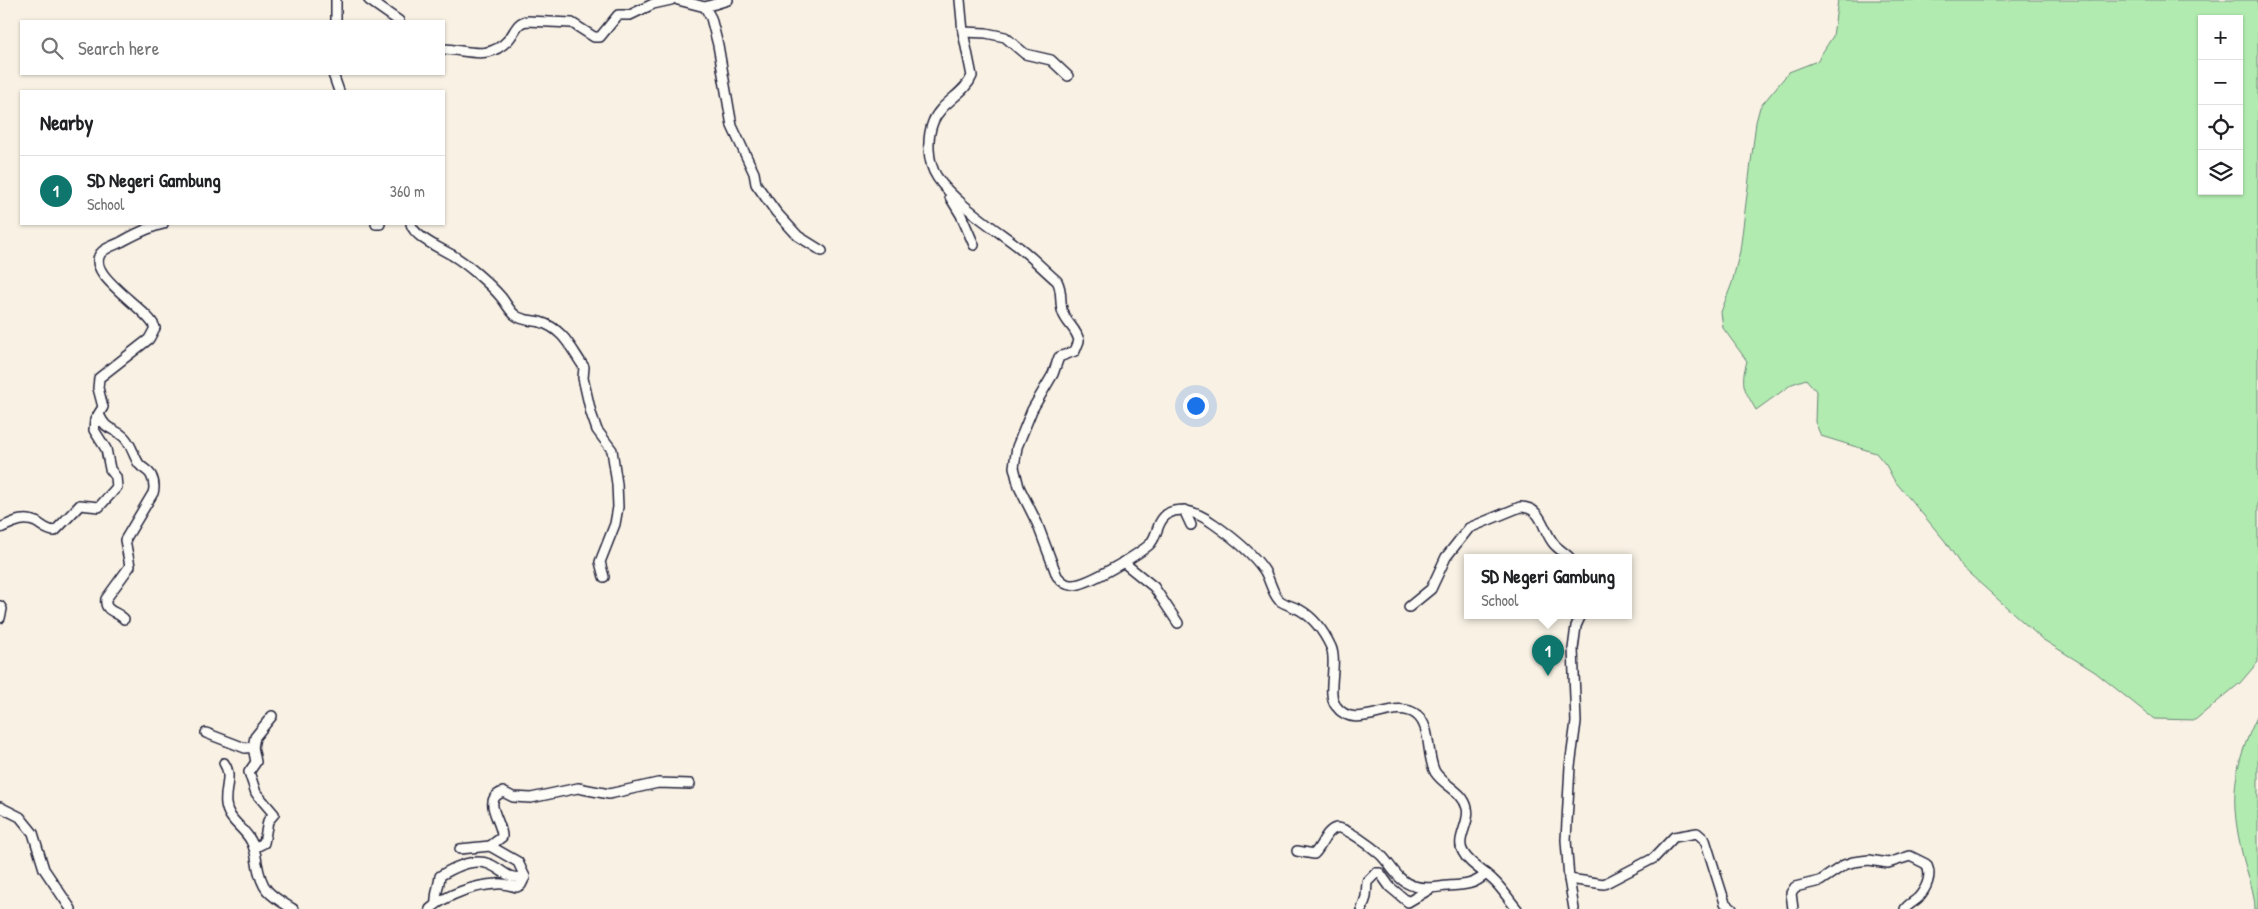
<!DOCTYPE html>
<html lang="en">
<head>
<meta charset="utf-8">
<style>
	:root { --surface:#fff; --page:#f6f6f6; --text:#202124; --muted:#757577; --line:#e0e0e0; --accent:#0f766e }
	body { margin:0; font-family:"Patrick Hand",sans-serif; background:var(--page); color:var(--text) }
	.controls { position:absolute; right:15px; top:15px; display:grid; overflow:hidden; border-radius:0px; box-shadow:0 1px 4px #0004 }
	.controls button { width:45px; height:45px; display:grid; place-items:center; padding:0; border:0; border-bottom:1px solid var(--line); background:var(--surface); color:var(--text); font:25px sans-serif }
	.you { position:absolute; left:1195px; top:405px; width:18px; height:18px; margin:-12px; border:4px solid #fff; border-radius:50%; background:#1a73e8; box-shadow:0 0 0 8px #1a73e833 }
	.badge { display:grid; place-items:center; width:32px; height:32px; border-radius:50%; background:var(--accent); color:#fff; font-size:16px; font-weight:700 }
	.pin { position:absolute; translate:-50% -41px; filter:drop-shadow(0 1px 2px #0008) }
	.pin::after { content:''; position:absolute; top:26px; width:18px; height:15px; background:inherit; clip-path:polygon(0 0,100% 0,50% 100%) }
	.popup { position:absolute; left:1464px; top:554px; width:168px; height:65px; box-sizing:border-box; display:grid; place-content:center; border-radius:0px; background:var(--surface); filter:drop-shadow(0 1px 4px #0005); font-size:16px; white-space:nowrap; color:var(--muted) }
	.popup b { font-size:19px; color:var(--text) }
	.popup::after { content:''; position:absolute; left:50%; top:100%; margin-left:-10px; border:10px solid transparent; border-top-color:var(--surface) }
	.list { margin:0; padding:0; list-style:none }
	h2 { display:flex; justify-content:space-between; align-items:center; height:65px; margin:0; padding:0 20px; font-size:21px }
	h2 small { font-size:16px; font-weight:400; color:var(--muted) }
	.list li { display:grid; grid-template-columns:32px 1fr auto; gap:15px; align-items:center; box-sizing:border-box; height:70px; padding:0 20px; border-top:1px solid var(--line) }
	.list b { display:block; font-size:19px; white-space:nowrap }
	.list p { margin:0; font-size:16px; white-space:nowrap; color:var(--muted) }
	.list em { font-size:16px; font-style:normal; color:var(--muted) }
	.icon { flex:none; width:28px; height:28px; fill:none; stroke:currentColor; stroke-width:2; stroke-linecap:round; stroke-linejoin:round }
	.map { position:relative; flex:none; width:2258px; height:909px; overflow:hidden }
	.search { position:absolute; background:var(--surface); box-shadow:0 1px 4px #0004; left:20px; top:20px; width:425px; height:55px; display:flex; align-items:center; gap:12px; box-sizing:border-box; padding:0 18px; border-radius:0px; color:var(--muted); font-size:19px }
	.panel { position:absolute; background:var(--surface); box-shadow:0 1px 4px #0004; left:20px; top:90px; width:425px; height:135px; border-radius:0px }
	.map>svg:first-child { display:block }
	.green { fill:#b1ebb0; stroke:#6a8676; fill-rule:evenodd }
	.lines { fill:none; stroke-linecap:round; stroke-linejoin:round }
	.street-casing { stroke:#22223b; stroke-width:12 }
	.street { stroke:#fdfcf7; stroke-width:9 }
</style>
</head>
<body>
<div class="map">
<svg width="2258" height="909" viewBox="0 0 2258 909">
	<rect width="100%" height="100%" fill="#f8f1e4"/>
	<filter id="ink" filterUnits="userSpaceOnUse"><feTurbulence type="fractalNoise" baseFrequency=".02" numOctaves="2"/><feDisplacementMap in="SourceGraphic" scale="10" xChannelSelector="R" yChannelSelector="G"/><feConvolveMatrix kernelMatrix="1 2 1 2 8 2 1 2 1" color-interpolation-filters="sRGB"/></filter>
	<g filter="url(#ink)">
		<g class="green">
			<path d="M1838 0H2258V662L2240 683 2195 720 2154 719 2095 672 2042 639 1962 567 1945 541 1894 480 1886 465 1876 453 1821 436 1815 422 1816 391 1806 379 1792 384 1756 410C1744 389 1740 385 1747 361L1723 328 1721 312 1732 283 1740 251 1756 122 1760 107 1789 72 1817 61 1833 36ZM2202 19H2239V191H2202Z"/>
			<path d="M2258 715V909H2255C2255 892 2247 873 2243 857 2229 800 2232 768 2258 715Z"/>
		</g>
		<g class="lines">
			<g class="street-casing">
				<g id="street">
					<path d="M336 0V21"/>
					<path d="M369 0 399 21"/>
					<path d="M678 0 705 7 728 0"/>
					<path d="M960 0 963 32 972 76C965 94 941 102 933 122 927 137 927 162 937 177 952 201 997 230 1020 248 1033 258 1045 271 1057 281 1063 291 1059 303 1063 313 1067 324 1077 329 1079 341L1075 351 1059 357 1053 374 1032 410 1017 447 1014 467 1019 487 1037 523 1057 576C1061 581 1066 586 1073 585 1088 585 1137 555 1149 545 1156 539 1156 529 1161 521 1173 501 1199 513 1214 524 1231 536 1252 552 1264 570 1270 579 1272 593 1279 600 1285 605 1293 606 1300 610 1314 618 1324 632 1331 647 1338 663 1326 694 1336 706 1356 734 1394 696 1417 715 1432 728 1426 755 1435 772 1444 786 1463 791 1467 808 1471 822 1455 839 1463 852 1469 864 1484 871 1493 880 1502 888 1509 900 1517 909"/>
					<path d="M705 7 711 18 718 45 732 126 754 173 756 184 776 212 798 236 822 251"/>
					<path d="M963 32 986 33 1005 37 1025 54 1051 60 1068 76"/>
					<path d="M444 49C467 50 489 61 508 40 515 33 516 22 527 21L572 23 594 37H600L618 15H630L653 4 671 0"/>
					<path d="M333 74 339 91"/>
					<path d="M950 197 961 215 974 245"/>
					<path d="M376 224H380"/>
					<path d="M411 224C414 237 440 248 452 255 466 263 490 284 501 297 506 303 509 310 515 315 522 321 532 320 540 322 564 329 571 349 584 367L583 378 591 413 597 430 612 450 617 484 618 507 615 524 600 562 604 577"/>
					<path d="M99 414C106 432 114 427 124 437 132 445 133 455 139 464 143 469 148 470 151 475 154 481 155 487 153 493L125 540 130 566 106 599C104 612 117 611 124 619"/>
					<path d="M1184 510 1191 525"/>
					<path d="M0 528C12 523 23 516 36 522 43 526 47 531 55 531L80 505 99 507 117 487 116 477 110 469 106 449 94 430 95 420 103 407 98 388 99 378 149 339 155 328C150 309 79 272 103 251 108 247 115 245 121 242 134 235 148 227 163 224"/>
					<path d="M1123 562 1154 587 1178 623"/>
					<path d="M0 606 2 609 0 618"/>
					<path d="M1409 607 1431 589 1446 557 1469 528 1520 507C1543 507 1542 530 1554 544 1558 549 1564 552 1569 557"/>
					<path d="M206 733 245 748 253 747 256 762 249 772 256 793 274 814 268 821 264 843 254 848"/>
					<path d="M253 747 255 737 272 716"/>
					<path d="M224 763C233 776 224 789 226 804 228 821 244 827 251 841 255 848 256 856 257 863 262 892 270 895 293 909"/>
					<path d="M0 807 20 817 33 833 44 869 71 909"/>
					<path d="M460 849 490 846"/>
					<path d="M1297 851 1314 854C1322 847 1325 831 1336 828 1345 826 1373 848 1381 855 1391 865 1398 882 1414 886 1425 890 1436 887 1448 886 1464 885 1474 885 1486 874"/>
					<path d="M1569 879 1566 840 1570 766 1576 722 1573 649 1576 626 1581 615"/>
					<path d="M436 904C435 893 439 887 440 876 453 868 474 858 489 864 504 870 506 880 525 877"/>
					<path d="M430 909C447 894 475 885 497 884 504 883 511 886 517 887L521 885 525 877 518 862 490 846 502 837C503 822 480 800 503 792L513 797 531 798 578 788 609 794 658 783 690 784"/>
					<path d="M1362 909 1366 897 1367 882 1376 873H1380L1390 887 1408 902 1430 889"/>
					<path d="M1574 909 1569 879 1604 884 1654 858 1674 837 1697 833 1705 840 1725 903 1732 909"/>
					<path d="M1793 909 1791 893 1795 887 1820 881 1844 865 1853 862 1869 860 1888 863 1910 856 1926 864C1933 875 1926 889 1918 898 1914 902 1908 904 1905 909"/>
				</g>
			</g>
			<use href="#street" class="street"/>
		</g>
	</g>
</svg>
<div class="controls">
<button>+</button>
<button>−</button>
<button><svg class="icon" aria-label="locate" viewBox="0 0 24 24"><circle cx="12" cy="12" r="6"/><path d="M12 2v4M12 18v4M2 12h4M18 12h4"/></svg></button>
<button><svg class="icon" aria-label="layers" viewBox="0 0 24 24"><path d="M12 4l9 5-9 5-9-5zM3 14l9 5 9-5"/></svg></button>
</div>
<div class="you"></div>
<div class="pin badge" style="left:1548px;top:676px">1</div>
<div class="popup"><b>SD Negeri Gambung</b>School</div>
<div class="search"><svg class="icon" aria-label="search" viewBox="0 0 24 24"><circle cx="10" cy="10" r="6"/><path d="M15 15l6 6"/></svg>Search here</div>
<section class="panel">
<h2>Nearby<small></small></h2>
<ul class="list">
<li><span class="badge">1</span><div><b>SD Negeri Gambung</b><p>School</p></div><em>360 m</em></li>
</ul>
</section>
</div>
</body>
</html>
